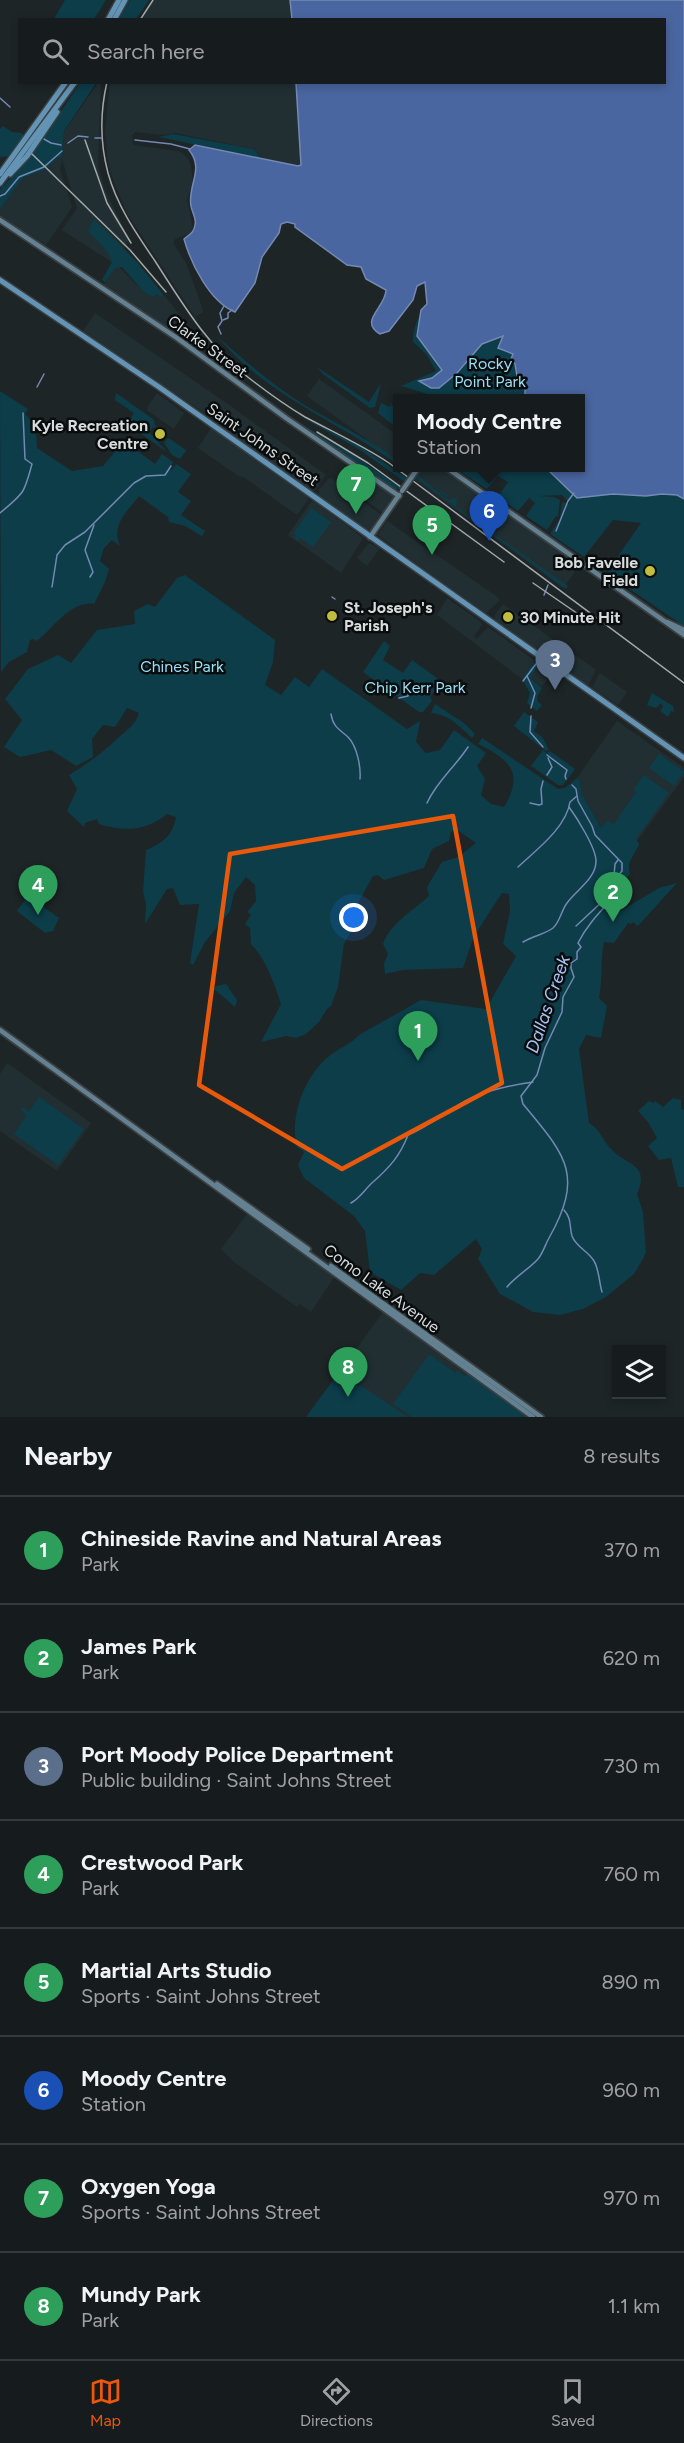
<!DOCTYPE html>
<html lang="en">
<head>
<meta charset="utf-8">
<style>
	:root { --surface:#161c1d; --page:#1f2526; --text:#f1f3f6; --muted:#9ea1a4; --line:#353a3b; --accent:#ea580c }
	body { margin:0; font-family:Figtree,sans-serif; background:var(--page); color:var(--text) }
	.controls { position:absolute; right:18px; bottom:18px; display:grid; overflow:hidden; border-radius:0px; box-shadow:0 3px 9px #0003 }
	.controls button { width:54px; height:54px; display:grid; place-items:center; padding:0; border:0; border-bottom:2px solid var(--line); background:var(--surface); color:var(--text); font:30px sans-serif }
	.you { position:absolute; left:354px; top:918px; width:21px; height:21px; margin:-15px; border:4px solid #fff; border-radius:50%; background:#1a73e8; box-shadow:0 0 0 9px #1a73e833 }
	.badge { display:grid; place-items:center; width:39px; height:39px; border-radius:50%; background:var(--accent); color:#fff; font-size:20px; font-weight:700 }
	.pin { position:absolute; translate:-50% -50px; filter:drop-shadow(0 2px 3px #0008) }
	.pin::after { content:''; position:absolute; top:32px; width:21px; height:18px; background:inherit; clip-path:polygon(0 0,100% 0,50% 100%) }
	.popup { position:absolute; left:393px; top:394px; width:192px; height:78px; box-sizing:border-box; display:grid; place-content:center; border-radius:0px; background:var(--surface); filter:drop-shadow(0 2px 4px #0005); font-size:20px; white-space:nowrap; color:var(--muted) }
	.popup b { font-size:22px; color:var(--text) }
	.popup::after { content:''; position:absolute; left:50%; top:100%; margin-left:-12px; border:12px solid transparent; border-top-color:var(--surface) }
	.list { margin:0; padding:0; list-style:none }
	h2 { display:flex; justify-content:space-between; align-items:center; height:78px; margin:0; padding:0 24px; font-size:26px }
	h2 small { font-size:20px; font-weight:400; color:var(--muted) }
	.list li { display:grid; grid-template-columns:39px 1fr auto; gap:18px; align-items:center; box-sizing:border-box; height:108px; padding:0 24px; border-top:2px solid var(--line) }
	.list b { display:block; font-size:22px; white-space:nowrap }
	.list p { margin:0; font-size:20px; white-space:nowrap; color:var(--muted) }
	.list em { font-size:20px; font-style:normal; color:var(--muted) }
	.icon { flex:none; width:33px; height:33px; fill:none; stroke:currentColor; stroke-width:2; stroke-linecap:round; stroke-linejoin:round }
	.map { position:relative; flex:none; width:684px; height:1417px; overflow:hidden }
	.search { position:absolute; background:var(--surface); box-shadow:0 3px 9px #0003; left:18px; right:18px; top:18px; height:66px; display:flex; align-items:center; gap:15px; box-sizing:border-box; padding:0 21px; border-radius:0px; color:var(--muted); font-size:22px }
	.sheet { height:942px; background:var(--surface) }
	nav { display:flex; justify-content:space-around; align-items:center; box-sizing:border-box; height:84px; border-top:2px solid var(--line); background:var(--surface); font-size:16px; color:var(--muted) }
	nav a { display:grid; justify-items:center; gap:3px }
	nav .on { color:var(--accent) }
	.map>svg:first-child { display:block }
	.built { fill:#212f33 }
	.green { fill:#0c3d49 }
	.water { fill:#4a66a1; stroke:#7489b3; stroke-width:1.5 }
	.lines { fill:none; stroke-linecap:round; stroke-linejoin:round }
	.stream { stroke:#7489b3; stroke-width:1.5 }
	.secondary-casing { stroke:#3a3f41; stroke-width:8 }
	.primary-casing { stroke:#3a3f41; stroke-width:8 }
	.secondary { stroke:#648192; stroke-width:4.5 }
	.primary { stroke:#6394b5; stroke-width:5 }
	.rail { stroke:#a3a8aa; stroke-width:1.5 }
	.secondary-bridge-casing { stroke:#3a3f41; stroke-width:8; stroke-linecap:butt }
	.secondary-bridge { stroke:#648192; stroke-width:4.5 }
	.marked { fill:none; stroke:#e8590c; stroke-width:4.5; stroke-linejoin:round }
	.poi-dot { fill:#c1bd40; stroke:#0a0d0e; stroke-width:2 }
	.labels { text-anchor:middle; stroke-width:5; stroke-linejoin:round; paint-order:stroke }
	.street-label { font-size:16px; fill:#d7dcdd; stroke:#0a0d0e }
	.park-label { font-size:16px; fill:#97dff5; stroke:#0a0d0e }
	.poi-label { font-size:16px; font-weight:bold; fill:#d7dcdd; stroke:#0a0d0e; text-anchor:end }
	.water-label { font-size:18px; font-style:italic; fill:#a9c3f6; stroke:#0a0d0e }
</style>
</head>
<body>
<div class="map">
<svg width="684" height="1417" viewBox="0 0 684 1417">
	<rect width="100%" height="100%" fill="#1e2527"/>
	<g class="built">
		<path d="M154 0H290L292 19 141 20Z"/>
		<path d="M98 83H101L98 165 105 190 129 239 117 260V265L138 286 155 297 157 294 161 296 163 294 207 348 205 352 103 285 116 265 62 230 77 208 62 159 60 170 72 207 46 245 0 216V209L23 178 47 169 55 159 62 157 64 132Z"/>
		<path d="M110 83H296L302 162 299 166 263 159 254 149 175 133 163 135 135 132 132 135 133 145 179 151 188 158 191 166 193 183 187 199 193 229 189 234 175 239 173 243 186 263 200 301 203 312 195 317 128 215 115 185 108 164 105 130Z"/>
		<path d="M95 313 225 402 326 475 315 490 308 489 304 494 308 496V500L297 515 242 476 240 477 198 448 216 421 83 331Z"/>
		<path d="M319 379 397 435V461L307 396Z"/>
		<path d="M157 393 184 413 174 429 148 411 147 408Z"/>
		<path d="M422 468H441L580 565 563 588 414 479Z"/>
		<path d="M364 475 393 496 383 513 352 491Z"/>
		<path d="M331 478 380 514 371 529 366 530 319 496V490L328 479Z"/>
		<path d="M314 501 363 538 341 573 288 535 311 502Z"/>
		<path d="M387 521 499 598V601L486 613 425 570 378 535Z"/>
		<path d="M369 543 380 548 367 566 357 558Z"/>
		<path d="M447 598 481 622 482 625 474 636 477 639 488 627 552 673 542 687 530 678 538 665 535 662 522 679 437 615Z"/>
		<path d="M503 604 596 670 589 684 586 685 495 620 494 616Z"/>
		<path d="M600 673 627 692 618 705 592 687Z"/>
		<path d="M617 721 684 768V777L637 841 614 824 601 828 582 794 580 781 577 778Z"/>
		<path d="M7 1063 91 1123 57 1171 0 1131V1074Z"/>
		<path d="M247 1214 335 1276 311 1312 300 1304 297 1307 234 1262 221 1249Z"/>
		<path d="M383 1312 468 1372 436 1417H402L343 1374 342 1369Z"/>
	</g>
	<g class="green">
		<path d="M65 0H106L94 19H54Z"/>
		<path d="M130 0H149L136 19H119Z"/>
		<path d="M81 82 96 83 64 131 62 157 55 159 47 169 23 178 0 209V190L27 161Z"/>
		<path d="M3 126 12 132 22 133 23 136 9 156 0 157V129Z"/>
		<path d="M173 134 254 149 261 158 159 137Z"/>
		<path d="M94 219 137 262 163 294 161 297 157 294 154 297 144 292 122 267 115 268 105 282 102 280 112 262 107 251 88 231Z"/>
		<path d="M428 270 684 321V626L600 569 607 572 641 523 613 520 584 557 550 534 560 519 562 502 570 504 562 495 539 496 554 497 560 500 558 517 556 516 547 530 526 516 535 503 529 498 518 511 498 497 508 482 498 476 487 489 455 468H580V398H433L434 396 401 386 436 371 426 354 413 342C412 331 419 312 427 305L425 283 417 286 413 300 411 292Z"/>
		<path d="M216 335C244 360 271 384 303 404 336 424 368 438 397 460V464C336 420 266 396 216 335Z"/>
		<path d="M317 367 369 402 381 383 375 407 370 408 323 374Z"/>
		<path d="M0 391 28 409 25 414C35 423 37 435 37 448L72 471 103 466 124 441 155 464 162 454 173 462 170 472 176 464 191 474 178 492 191 501 181 515 205 531 202 536 185 526 169 522 168 517 139 496C126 513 111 525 120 546L112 540 104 548 100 561 109 569 105 582 94 604C71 600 53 629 37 641L33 639 30 640 27 652 9 662 1 672Z"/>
		<path d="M116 393 153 419 156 428 153 427 149 432 167 452 127 424 134 413 115 400Z"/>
		<path d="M391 402 392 406 397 407V428L378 413 381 403 390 407Z"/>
		<path d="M290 417 362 461 401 488 395 489Z"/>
		<path d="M303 418 355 443 408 479 405 482 357 448Z"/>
		<path d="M167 439H170L186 450 190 445 180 459 172 455 164 443Z"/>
		<path d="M419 476 445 498 446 496 434 486 448 495 446 498 450 501 453 497 457 499 456 506 473 519 476 516 485 522 490 515 493 518 487 529 568 586 566 589 416 478Z"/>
		<path d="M311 508 331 522 313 547 300 538 298 541 294 538 296 535 293 534Z"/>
		<path d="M185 575 275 640 273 662 265 685 281 695 295 677 309 687 322 669 407 729 420 721 416 742 426 753 440 750 454 730 486 753 477 766 485 779 481 795 491 804 504 807C525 773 509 759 478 744L482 738 558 789 565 788 577 778 580 781 582 794 601 828 607 821 614 824 636 792 633 790 644 775 669 793 636 839 639 844C635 856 626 860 630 874L618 887 619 894 608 907 617 913 659 888 677 883 638 926 633 922 631 924 628 923 614 943 604 942C600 961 603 979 599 998L607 1006 601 1038 586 1035 579 1049 589 1123C601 1130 603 1142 613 1151 629 1166 650 1165 637 1194L643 1212 646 1252 643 1259 634 1274 606 1297 583 1309 560 1315 533 1312 500 1294 478 1259 482 1249 476 1239 434 1275 420 1273 401 1290 370 1272 365 1231 354 1216 304 1178 298 1165 304 1152 297 1147C289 1116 305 1076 328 1057 338 1048 350 1045 359 1035L421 1000 486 1009 516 956 503 944 510 911 509 894 502 893 474 936 463 968 403 970 385 974 384 963 388 954 383 944C391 922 413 911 429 896L427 887 442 862 458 857 476 843 456 829 451 832 449 841 432 849 424 868 384 880 378 875 373 876 358 903 359 917 344 944 338 987 331 1006 327 1009 319 1022 306 1034 296 1038 286 1036 261 1042 281 1004C274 983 267 961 251 944L250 928 245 924 251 915 247 912 256 901 255 885 246 877 234 893 230 911 205 942 193 965 190 963 199 904 180 905 173 888 167 889 145 924 146 905 143 891 146 850C163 843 173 835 176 817L167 814C147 831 124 832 99 824L97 819 85 823 84 827 67 811 77 789 69 775C90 762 101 754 118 738 127 729 135 726 139 713L127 708 115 727 103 725 92 739 93 757 76 766 51 750 20 757 4 747 22 720 5 699 28 669 58 655 71 663 97 630 135 624 134 611 148 604 155 607 177 578Z"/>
		<path d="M384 641 390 646 383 660 403 673 412 660 441 681 430 697 432 701 423 712H419L363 672Z"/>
		<path d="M534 662 539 665 530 678 542 688 537 697 538 702 542 705 537 711 527 703 530 693 522 679Z"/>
		<path d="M652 693 673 706 674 712 671 711 668 717 660 711 663 707 661 703 656 708 647 705Z"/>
		<path d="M435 704 464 723 475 734 472 738C458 725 450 715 431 713Z"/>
		<path d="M524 712 538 722 534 731 543 738 549 750 546 751 514 726Z"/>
		<path d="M543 750 547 753 550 751 575 769 563 785H558L531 766Z"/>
		<path d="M659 754 684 772 674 786 649 768Z"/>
		<path d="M28 896 59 918 53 931 45 933 17 911Z"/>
		<path d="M226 984 237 1000 235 1007 214 989 216 986Z"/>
		<path d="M39 1097 84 1129 58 1165 14 1134 27 1115 21 1110 23 1107 29 1112Z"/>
		<path d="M673 1098 681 1100V1109L684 1110V1187H678L671 1158 659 1160 648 1146 657 1138 648 1122 638 1111 649 1101 654 1103 655 1101 663 1107Z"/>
		<path d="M431 1355 455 1373 458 1371 465 1376 468 1372 529 1417H412L393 1404 428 1356Z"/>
		<path d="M343 1374 408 1417H306L337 1375Z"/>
	</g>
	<path class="water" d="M290 0H684V499L677 495 662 494 646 496 613 494 577 498 546 468H580V398H525V384L517 376 515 364 511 359 513 354 498 348 503 336 482 344 457 373 439 388H431L419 381 432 378 442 370 417 336 421 310 427 304 425 282 417 286 413 300 389 331 380 334C358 321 386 307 386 290L366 279 361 267 347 265 295 227V224L287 222 281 224 279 233 262 257 255 283 235 312C210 302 191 264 184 239 189 235 194 233 195 225 197 218 192 213 191 206 187 186 205 169 189 150L195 145 298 166 301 165 296 83 664 82V20L292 19Z"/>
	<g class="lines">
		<g class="stream">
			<path d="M0 98 10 107"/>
			<path d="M95 138H101"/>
			<path d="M44 139 51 143 61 145"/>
			<path d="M135 140 171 144 190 149"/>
			<path d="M68 143 78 136 88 137"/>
			<path d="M0 196 5 194 19 177 44 167 62 151"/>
			<path d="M223 320 228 318V313L232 310"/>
			<path d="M221 334 218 327 222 321 220 313 224 306"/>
			<path d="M37 387 44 374"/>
			<path d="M0 513C24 493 24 494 32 464L25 459 23 413"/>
			<path d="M556 531 568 501 574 493"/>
			<path d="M90 577 93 572 85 550 94 525"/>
			<path d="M52 587 57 555 65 545 85 532 134 483 146 476 165 475 171 466"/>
			<path d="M544 595 548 585"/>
			<path d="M332 597 335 599"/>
			<path d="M378 630 381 632"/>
			<path d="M527 676 535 693 531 708"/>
			<path d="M523 681 536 664"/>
			<path d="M399 698 408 696 409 690 414 687"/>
			<path d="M331 714C333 727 339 729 348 737 357 746 361 767 360 779"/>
			<path d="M531 716 530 732 543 747"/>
			<path d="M547 755 567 770 565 776 566 779"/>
			<path d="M547 775 552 767 548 758"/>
			<path d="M572 785 576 789 578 801 592 826 595 835 622 863V871L617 877"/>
			<path d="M427 803C437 781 455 767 468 747"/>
			<path d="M530 803 539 805 542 804 541 789 543 781"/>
			<path d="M518 867C536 850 566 828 570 802L577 796"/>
			<path d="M607 911 614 914"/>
			<path d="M576 926 604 900 614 886"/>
			<path d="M523 942C533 936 545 934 553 928 560 922 561 911 567 903 576 890 596 879 596 861 596 848 577 818 569 807"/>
			<path d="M351 1203C361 1197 365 1189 373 1182 389 1168 400 1156 408 1135 430 1126 448 1110 469 1099 488 1090 512 1085 533 1082"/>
			<path d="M564 1210C572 1219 569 1225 572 1236 576 1247 588 1251 594 1261 599 1269 599 1282 602 1292"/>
			<path d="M507 1287C516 1276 529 1269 538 1259 543 1253 545 1245 549 1238 585 1174 565 1155 523 1104L521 1096 537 1075 545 1048 562 1012 563 997 574 977 571 968V963L577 959V952L581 947 578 943C587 925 599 913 612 899L615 864 618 860"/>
		</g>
		<g class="secondary-casing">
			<g id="secondary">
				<path d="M0 220 177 338 286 418 399 496"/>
				<path d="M447 468 684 635"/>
				<path d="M370 537 399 495"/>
				<path d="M667 622 684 630"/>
				<path d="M0 1030 533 1417"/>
				<path d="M217 1184 308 1249"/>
				<path d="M331 1266 541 1417"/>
			</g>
		</g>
		<g class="primary-casing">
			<g id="primary">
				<path d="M108 20 119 0"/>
				<path d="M114 20 125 0"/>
				<path d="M0 174 66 82"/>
				<path d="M10 174 27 156 57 112"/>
				<path d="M0 183 75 82"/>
				<path d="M0 280 159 387 684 758"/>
			</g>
		</g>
		<use href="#secondary" class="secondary"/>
		<use href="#primary" class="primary"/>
		<g class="rail">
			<path d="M140 20 153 0"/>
			<path d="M107 82C100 112 100 143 108 173 117 206 136 233 155 261 182 303 208 347 249 378 267 392 285 405 305 417 333 432 362 445 389 463L684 683"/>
			<path d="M85 140 107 203 131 243"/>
			<path d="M32 154 130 250 166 292"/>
			<path d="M317 432 368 463 504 562"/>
			<path d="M533 583 581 616"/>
		</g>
		<g class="secondary-bridge-casing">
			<path id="secondary-bridge" d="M402 491 418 468"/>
		</g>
		<use href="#secondary-bridge" class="secondary-bridge"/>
	</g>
	<path class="marked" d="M453 816 502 1083 342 1169 199 1085 230 854Z"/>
	<g class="poi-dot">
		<circle cx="160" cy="434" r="6"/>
		<circle cx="650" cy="571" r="6"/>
		<circle cx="332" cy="616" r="6"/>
		<circle cx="508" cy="617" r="6"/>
	</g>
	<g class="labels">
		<g class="street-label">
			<text transform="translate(208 346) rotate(36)" y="6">Clarke Street</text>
			<text transform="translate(263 444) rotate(35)" y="6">Saint Johns Street</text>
			<text transform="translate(382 1288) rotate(36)" y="6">Como Lake Avenue</text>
		</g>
		<g class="park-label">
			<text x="490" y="369">Rocky<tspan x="490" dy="18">Point Park</tspan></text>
			<text x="182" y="672">Chines Park</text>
			<text x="415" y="693">Chip Kerr Park</text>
		</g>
		<g class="poi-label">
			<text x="148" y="431">Kyle Recreation<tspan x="148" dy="18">Centre</tspan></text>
			<text x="638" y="568">Bob Favelle<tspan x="638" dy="18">Field</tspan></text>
			<text x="344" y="613" text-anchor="start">St. Joseph's<tspan x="344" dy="18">Parish</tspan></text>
			<text x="520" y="623" text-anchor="start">30 Minute Hit</text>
		</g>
		<g class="water-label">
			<text transform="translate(548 1004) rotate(-71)" y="6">Dallas Creek</text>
		</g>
	</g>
</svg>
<div class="controls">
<button><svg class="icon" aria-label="layers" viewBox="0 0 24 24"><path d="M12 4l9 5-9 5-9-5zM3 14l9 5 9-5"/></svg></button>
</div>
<div class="you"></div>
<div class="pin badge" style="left:418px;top:1061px;background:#2e9e5b">1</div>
<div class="pin badge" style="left:613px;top:922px;background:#2e9e5b">2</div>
<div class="pin badge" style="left:555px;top:690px;background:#5c6f8a">3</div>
<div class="pin badge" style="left:38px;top:915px;background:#2e9e5b">4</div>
<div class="pin badge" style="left:432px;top:555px;background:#2e9e5b">5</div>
<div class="pin badge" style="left:489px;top:541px;background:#1a4fb4">6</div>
<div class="popup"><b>Moody Centre</b>Station</div>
<div class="pin badge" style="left:356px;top:514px;background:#2e9e5b">7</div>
<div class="pin badge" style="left:348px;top:1397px;background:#2e9e5b">8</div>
<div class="search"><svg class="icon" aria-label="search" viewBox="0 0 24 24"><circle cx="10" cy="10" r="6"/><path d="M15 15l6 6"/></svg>Search here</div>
</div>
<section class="sheet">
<h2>Nearby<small>8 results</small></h2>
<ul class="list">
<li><span class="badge" style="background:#2e9e5b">1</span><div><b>Chineside Ravine and Natural Areas</b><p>Park</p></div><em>370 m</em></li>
<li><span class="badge" style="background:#2e9e5b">2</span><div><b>James Park</b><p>Park</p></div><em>620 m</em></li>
<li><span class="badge" style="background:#5c6f8a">3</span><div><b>Port Moody Police Department</b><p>Public building · Saint Johns Street</p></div><em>730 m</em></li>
<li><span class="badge" style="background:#2e9e5b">4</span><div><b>Crestwood Park</b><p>Park</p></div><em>760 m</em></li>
<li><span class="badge" style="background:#2e9e5b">5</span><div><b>Martial Arts Studio</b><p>Sports · Saint Johns Street</p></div><em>890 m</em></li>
<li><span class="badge" style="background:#1a4fb4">6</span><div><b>Moody Centre</b><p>Station</p></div><em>960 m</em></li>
<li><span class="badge" style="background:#2e9e5b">7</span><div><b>Oxygen Yoga</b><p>Sports · Saint Johns Street</p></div><em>970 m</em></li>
<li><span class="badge" style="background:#2e9e5b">8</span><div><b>Mundy Park</b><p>Park</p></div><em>1.1 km</em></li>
</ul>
</section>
<nav>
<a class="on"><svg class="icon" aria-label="map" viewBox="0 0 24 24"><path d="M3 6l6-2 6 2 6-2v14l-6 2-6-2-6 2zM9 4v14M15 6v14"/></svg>Map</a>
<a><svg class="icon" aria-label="directions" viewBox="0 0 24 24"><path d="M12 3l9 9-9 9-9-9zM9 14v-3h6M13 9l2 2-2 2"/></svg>Directions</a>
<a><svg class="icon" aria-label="saved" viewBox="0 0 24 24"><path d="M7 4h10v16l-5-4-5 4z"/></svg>Saved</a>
</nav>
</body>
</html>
